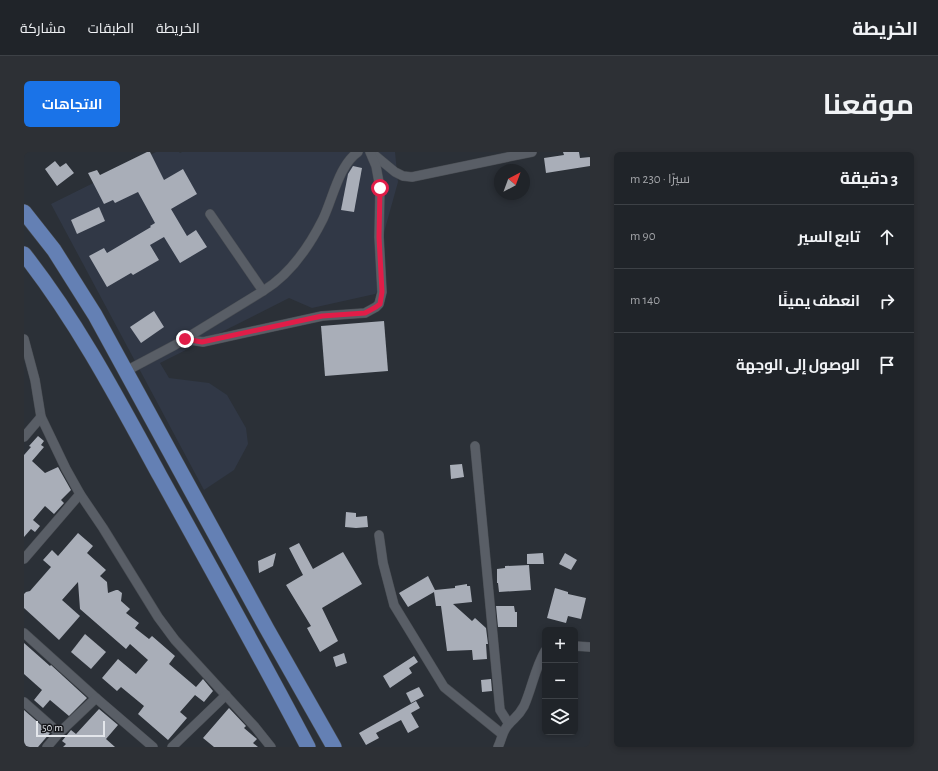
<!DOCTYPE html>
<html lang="ar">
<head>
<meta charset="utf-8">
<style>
	:root { --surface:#202429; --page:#2d3035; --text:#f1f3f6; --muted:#a2a4a8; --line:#3d4146; --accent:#1a73e8 }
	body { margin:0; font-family:"Alegreya Sans",Cairo,sans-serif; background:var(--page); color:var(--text); direction:rtl }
	.controls { position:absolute; right:12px; bottom:12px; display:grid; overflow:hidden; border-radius:6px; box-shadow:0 2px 6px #0003 }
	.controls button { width:36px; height:36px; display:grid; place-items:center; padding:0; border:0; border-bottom:1px solid var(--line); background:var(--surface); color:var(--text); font:20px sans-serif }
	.compass { position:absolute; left:470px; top:12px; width:36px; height:36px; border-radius:50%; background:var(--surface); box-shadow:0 2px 6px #0003; rotate:41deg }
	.scale { position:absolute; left:12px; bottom:10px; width:69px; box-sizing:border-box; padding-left:4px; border:2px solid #e3e6eb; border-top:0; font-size:11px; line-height:14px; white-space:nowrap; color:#e3e6eb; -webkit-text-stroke:3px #16171b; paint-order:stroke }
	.stop { position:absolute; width:12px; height:12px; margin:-9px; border:3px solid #e11d48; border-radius:50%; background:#fff }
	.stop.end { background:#e11d48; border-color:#fff; box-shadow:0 1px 4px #0008 }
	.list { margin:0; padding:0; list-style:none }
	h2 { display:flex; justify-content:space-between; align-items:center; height:52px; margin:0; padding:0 16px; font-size:17px }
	h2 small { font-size:13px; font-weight:400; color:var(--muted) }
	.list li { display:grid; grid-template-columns:26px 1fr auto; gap:12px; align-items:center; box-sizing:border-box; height:64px; padding:0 16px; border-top:1px solid var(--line) }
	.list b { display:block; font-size:15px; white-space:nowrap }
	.list em { font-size:13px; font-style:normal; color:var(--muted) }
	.icon { flex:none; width:22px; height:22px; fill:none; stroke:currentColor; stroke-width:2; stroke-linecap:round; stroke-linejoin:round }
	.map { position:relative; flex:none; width:566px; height:595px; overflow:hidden; direction:ltr; border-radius:6px }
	header { display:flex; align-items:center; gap:24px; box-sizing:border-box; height:56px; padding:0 20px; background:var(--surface); border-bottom:1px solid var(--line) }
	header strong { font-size:19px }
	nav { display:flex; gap:22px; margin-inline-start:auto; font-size:14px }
	.intro { display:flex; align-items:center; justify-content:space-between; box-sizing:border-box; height:96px; padding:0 24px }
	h1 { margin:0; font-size:28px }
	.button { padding:10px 18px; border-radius:6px; background:var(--accent); color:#fff; font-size:14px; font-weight:700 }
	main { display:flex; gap:24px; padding:0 24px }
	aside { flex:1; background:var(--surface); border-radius:6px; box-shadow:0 2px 6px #0003 }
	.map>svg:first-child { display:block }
	.built { fill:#313846 }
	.building { fill:#a9aeb8 }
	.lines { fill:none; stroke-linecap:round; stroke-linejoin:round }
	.minor-casing { stroke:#4a4e54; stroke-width:10 }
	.trunk-casing { stroke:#4a4e54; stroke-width:16 }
	.minor { stroke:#595e66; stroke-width:9 }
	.trunk { stroke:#6480b4; stroke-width:15 }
	.route { stroke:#e11d48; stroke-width:5 }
</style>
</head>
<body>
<header>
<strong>الخريطة</strong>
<nav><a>الخريطة</a><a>الطبقات</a><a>مشاركة</a></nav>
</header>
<div class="intro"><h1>موقعنا</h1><a class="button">الاتجاهات</a></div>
<main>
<aside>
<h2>3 دقيقة<small>سيرًا · 230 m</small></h2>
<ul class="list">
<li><svg class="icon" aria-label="ahead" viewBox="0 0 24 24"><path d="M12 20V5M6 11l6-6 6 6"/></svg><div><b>تابع السير</b></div><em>90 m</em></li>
<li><svg class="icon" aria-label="right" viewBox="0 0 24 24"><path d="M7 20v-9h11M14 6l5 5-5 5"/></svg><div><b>انعطف يمينًا</b></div><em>140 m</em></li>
<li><svg class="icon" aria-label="arrive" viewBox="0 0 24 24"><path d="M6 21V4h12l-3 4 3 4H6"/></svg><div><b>الوصول إلى الوجهة</b></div></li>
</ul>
</aside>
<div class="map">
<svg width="566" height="595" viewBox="0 0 566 595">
	<rect width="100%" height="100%" fill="#2b3037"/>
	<path class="built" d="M132 0H155L156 1 158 0H371L374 30 359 84 361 130 351 142 288 156 265 146 136 211 145 226 185 231 203 243 222 276 224 292 210 318 180 338 27 52Z"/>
	<g class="building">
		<path d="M123 0H126L140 28 159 17 173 42 147 57 163 84 172 78 183 95 156 111 140 85 126 93 135 108 109 123 107 121 83 135 65 104 80 96 83 101 127 75 126 74 131 71 114 40 91 51 89 48 80 52 64 21 73 18 76 23Z"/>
		<path d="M539 0H555L556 6 566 5V14L522 21 520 6 540 3Z"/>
		<path d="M31 9 36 15 42 11 50 21 33 34 21 17Z"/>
		<path d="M329 14 338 16 330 60 317 58 324 22Z"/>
		<path d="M75 55 81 69 53 82 47 68Z"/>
		<path d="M130 159 140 175 117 191 106 175Z"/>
		<path d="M360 169 364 219 301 224 297 174Z"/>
		<path d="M14 284 20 289 17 293 20 295 8 309 21 321 34 315 47 338 37 348 40 351 30 362 21 354 9 368 16 374 11 380 7 377 0 385V303L7 295 5 294Z"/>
		<path d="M438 312 440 325 427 327 426 313Z"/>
		<path d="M322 360 332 361V365L343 364 344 375 332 376 321 375Z"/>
		<path d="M54 381 69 394 63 401 82 418 76 424 83 430 84 441 92 438H94L98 441 97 449 106 457 102 461 115 471 111 476 125 487 128 484 151 504 145 512 172 535 179 527 189 539 180 550 171 543 156 560 163 566 144 588 114 562 120 554 97 535 93 539 78 526 94 507 112 522 124 508 106 492 102 497 56 457 54 430 38 448 56 464 35 488 0 456V442L2 440 6 439 27 415 19 408 28 398 34 404Z"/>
		<path d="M275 391 289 417 319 400 338 432 298 456 314 489 296 500 283 476 287 474 262 433 279 423 265 396Z"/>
		<path d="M252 401 249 414 235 421 234 409Z"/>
		<path d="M519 401 520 412H503V402Z"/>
		<path d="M541 401 553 408 547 418 535 412Z"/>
		<path d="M505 413 507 438 475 440 474 431H473V417L481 416V414Z"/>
		<path d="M404 424 411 438 431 436V434L443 432V434H446L448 450 429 452 448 469 451 466 462 476 464 492H462L463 507 449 508 448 498 423 499 417 454H412L410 440 384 455 375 441Z"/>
		<path d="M531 436 544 440V442L562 446 557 467 544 464 542 471 523 466Z"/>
		<path d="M472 454H490L491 460H493V475H474Z"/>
		<path d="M61 482 82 500 67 517 47 500Z"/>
		<path d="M0 491 26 514 27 513 63 546 45 564 26 548 19 556 10 548 18 538 0 522Z"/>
		<path d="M320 501 323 511 312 515 309 505Z"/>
		<path d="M390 504 394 510 385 516 388 521 366 536 359 524Z"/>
		<path d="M467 527 468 539 458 540 457 528Z"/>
		<path d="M395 535 400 544 387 551 382 541Z"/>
		<path d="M392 549 396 556 387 561 395 575 384 581 377 568 352 581 355 586 342 593 335 581Z"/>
		<path d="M205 556 222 574 220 576 233 587 229 591 234 595H190L179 586Z"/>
		<path d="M75 557 94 573 82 587 91 595H39L42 592 38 589 47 578 52 582Z"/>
		<path d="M0 558 26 581 14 595H0Z"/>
	</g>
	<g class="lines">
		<g class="minor-casing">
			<g id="minor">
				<path d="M348 1 371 20 379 24 388 25 508 0"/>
				<path d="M186 62 239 139"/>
				<path d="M0 187 11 228 17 265 42 317 56 342 79 376 134 465 151 488 231 575 247 595"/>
				<path d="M161 187 179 190 298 164 341 161 352 155 355 152 358 140 355 85 356 36 352 14 346 0"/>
				<path d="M102 219 151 193 239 139C267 122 285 95 299 67 309 46 315 13 334 0"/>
				<path d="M0 285 17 265"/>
				<path d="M451 294 476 558 485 572"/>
				<path d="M355 383 359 411 370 453 420 535 478 582"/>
				<path d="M0 407 56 342"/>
				<path d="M0 481 72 546 129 595"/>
				<path d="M551 494 566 495"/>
				<path d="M0 550 35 581"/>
				<path d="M23 595 35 581 72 546"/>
				<path d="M148 595 202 543"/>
				<path d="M474 595C478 587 478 580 484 573 491 565 494 565 500 554 508 536 511 516 521 499"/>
			</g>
		</g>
		<g class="trunk-casing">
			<g id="trunk">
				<path d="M0 60 30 98 71 163 243 477 310 595"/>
				<path d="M0 102C54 171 94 247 136 324 186 414 236 504 284 595"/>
			</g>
		</g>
		<use href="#minor" class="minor"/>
		<use href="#trunk" class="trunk"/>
	</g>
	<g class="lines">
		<path class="route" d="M161 187 178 190 298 164 341 161 352 155 356 152 358 140 355 85 356 36"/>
	</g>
</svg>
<div class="controls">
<button>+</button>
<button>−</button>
<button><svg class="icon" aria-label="layers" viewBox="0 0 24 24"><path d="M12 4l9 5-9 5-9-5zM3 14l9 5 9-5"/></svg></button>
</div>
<svg class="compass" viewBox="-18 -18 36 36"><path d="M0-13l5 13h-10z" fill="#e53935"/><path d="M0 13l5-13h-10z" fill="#a2a4a8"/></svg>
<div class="scale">50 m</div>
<div class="stop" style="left:356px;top:36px"></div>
<div class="stop end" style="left:161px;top:187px"></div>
</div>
</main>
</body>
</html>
